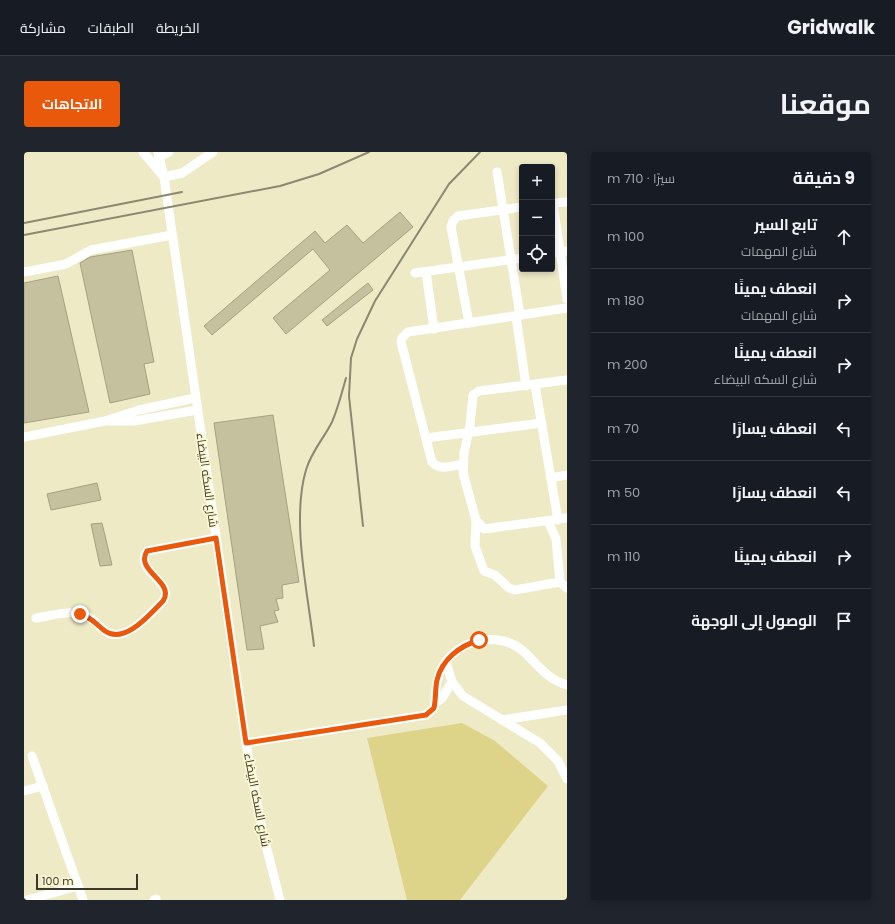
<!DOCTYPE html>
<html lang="ar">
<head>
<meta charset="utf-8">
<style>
	:root { --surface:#171b24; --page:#20242c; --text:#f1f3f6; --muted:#9ea1a6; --line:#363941; --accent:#ea580c }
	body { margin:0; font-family:Poppins,Cairo,sans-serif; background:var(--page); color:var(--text); direction:rtl }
	.controls { position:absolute; right:12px; top:12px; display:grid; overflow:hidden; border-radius:4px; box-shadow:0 2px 6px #0003 }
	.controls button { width:36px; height:36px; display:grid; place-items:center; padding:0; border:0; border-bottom:1px solid var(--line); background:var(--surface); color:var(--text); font:20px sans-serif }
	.scale { position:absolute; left:12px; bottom:10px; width:102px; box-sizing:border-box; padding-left:4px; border:2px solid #393829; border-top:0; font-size:11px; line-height:14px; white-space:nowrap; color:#393829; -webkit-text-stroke:3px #fbf7d3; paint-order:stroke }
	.stop { position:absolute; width:12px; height:12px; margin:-9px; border:3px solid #ea580c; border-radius:50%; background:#fff }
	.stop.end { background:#ea580c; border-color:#fff; box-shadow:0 1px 4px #0008 }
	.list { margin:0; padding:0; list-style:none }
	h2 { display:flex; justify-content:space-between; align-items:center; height:52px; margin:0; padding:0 16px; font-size:17px }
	h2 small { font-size:13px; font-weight:400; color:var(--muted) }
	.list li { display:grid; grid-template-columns:26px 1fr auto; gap:12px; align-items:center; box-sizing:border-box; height:64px; padding:0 16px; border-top:1px solid var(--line) }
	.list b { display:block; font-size:15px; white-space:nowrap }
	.list p { margin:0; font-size:13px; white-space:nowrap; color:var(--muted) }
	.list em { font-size:13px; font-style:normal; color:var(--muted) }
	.icon { flex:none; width:22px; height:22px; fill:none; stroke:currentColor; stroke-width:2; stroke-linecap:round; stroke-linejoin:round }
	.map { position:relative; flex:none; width:543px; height:748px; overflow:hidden; direction:ltr; border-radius:4px }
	header { display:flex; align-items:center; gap:24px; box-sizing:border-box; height:56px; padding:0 20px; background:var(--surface); border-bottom:1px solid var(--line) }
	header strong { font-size:19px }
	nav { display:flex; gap:22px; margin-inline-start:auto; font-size:14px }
	.intro { display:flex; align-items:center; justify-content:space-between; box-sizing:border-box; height:96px; padding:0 24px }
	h1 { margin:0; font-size:28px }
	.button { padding:10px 18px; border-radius:4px; background:var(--accent); color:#fff; font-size:14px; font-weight:700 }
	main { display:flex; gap:24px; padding:0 24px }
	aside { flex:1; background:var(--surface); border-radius:4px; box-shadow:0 2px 6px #0003 }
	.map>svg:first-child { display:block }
	.green { fill:#ddd489 }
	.building { fill:#c5c19e; stroke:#a5a17f }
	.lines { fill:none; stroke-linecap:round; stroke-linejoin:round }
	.minor { stroke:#fff; stroke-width:9 }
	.rail { stroke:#8b8870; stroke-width:2 }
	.route { stroke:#ea580c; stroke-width:5 }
	.labels { text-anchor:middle; stroke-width:3.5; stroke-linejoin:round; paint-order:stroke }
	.street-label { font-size:12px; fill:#393829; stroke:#fbf7d3 }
</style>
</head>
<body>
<header>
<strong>Gridwalk</strong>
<nav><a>الخريطة</a><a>الطبقات</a><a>مشاركة</a></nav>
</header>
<div class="intro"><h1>موقعنا</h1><a class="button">الاتجاهات</a></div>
<main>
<aside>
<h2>9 دقيقة<small>سيرًا · 710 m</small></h2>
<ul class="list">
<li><svg class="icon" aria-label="ahead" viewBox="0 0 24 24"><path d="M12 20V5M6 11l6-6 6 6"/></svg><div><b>تابع السير</b><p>شارع المهمات</p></div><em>100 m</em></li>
<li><svg class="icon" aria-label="right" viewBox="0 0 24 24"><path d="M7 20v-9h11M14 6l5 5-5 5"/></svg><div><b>انعطف يمينًا</b><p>شارع المهمات</p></div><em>180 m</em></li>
<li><svg class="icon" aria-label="right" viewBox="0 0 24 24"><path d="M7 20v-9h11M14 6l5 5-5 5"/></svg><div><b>انعطف يمينًا</b><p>شارع السكه البيضاء</p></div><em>200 m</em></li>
<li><svg class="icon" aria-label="left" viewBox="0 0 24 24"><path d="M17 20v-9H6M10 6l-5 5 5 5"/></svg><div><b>انعطف يسارًا</b></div><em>70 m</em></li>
<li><svg class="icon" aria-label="left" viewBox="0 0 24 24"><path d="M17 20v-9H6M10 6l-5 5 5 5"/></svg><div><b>انعطف يسارًا</b></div><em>50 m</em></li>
<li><svg class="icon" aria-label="right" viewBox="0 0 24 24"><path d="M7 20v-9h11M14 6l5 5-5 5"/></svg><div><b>انعطف يمينًا</b></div><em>110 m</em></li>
<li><svg class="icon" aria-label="arrive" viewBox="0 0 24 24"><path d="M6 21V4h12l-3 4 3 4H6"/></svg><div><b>الوصول إلى الوجهة</b></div></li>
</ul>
</aside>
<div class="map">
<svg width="543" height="748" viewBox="0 0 543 748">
	<rect width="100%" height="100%" fill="#eeeac6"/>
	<path class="green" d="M438 571 471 589 524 634 436 748H383L343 586Z"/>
	<g class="building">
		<path d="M376 60 389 75 262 182 249 166 306 118 289 97 188 183 180 174 291 79 301 91 323 73 339 91Z"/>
		<path d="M108 98 130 210 120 212 126 242 86 251 56 111 66 105Z"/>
		<path d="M34 124 65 260 0 271V131Z"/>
		<path d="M344 131 349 138 303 174 298 168Z"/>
		<path d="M249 263 275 430 258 433 259 446 252 447 255 458 250 459 254 470 236 474 240 497 223 498 190 271Z"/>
		<path d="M73 331 77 348 27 358 23 342Z"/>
		<path d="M78 371 88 413 76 414 67 372Z"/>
	</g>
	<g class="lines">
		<g class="minor">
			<path d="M119 0 140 25 158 21 189 0"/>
			<path d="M134 0 140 25 222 591 238 678 256 748"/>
			<path d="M135 5 145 0"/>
			<path d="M473 20 496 163"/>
			<path d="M528 51 543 50"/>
			<path d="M529 51 543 147"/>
			<path d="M528 101 543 99"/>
			<path d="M0 120 42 112 67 98 148 83"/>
			<path d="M402 120 410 177"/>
			<path d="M391 121 498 106"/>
			<path d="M492 164 502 234"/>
			<path d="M445 171 427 75 429 69 434 64 498 55"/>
			<path d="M543 228 455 239 449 243 446 273 440 301 439 321 452 368 460 377 543 366"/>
			<path d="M511 233 534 368"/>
			<path d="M85 269H110L173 258"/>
			<path d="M0 285 81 269 115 258 171 246"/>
			<path d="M402 286 518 271"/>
			<path d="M439 312C428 314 416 319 408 310L377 190 378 186 384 180 543 156"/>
			<path d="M527 326 543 323"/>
			<path d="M452 368 451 394 460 419 471 423 485 436 491 438 536 430"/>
			<path d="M524 369 532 387 536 430 543 436"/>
			<path d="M12 466C25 464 42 459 55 461 67 464 72 472 81 479 101 493 127 461 139 449 152 430 109 419 123 399L192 386"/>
			<path d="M422 509 428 530 439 544 516 591 534 609 543 627"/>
			<path d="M411 551 418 546 428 530"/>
			<path d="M478 568 543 558"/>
			<path d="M222 591 402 563 410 556C412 544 411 531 416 520 429 489 471 477 498 498 513 511 522 527 543 533"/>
			<path d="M8 604 59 748"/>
			<path d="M0 639 19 634"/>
			<path d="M3 748 54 734"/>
			<path d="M130 748 132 747"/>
		</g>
		<g class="rail">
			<path d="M0 71 158 40"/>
			<path d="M0 83 256 34 295 22 345 0"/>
			<path d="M339 374 325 244 327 206 333 187 351 149 425 32 456 0"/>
			<path d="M290 494C284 442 267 368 282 318 287 300 300 286 308 270 314 256 318 240 322 226"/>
		</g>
	</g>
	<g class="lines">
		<path class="route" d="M56 462C67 465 72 472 81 479 101 493 127 461 139 449 152 430 110 419 123 399L192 386 222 591 402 563 410 556C412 547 411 537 413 528 418 507 436 494 455 488"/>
	</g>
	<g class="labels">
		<g class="street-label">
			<text transform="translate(183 328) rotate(82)" y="4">شارع السكه البيضاء</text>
			<text transform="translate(233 648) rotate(79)" y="4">شارع السكه البيضاء</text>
		</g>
	</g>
</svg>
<div class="controls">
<button>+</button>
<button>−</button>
<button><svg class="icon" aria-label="locate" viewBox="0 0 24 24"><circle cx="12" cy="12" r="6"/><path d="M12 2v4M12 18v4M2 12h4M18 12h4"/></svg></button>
</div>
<div class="scale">100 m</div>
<div class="stop" style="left:455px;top:488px"></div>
<div class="stop end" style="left:56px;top:462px"></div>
</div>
</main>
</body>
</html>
